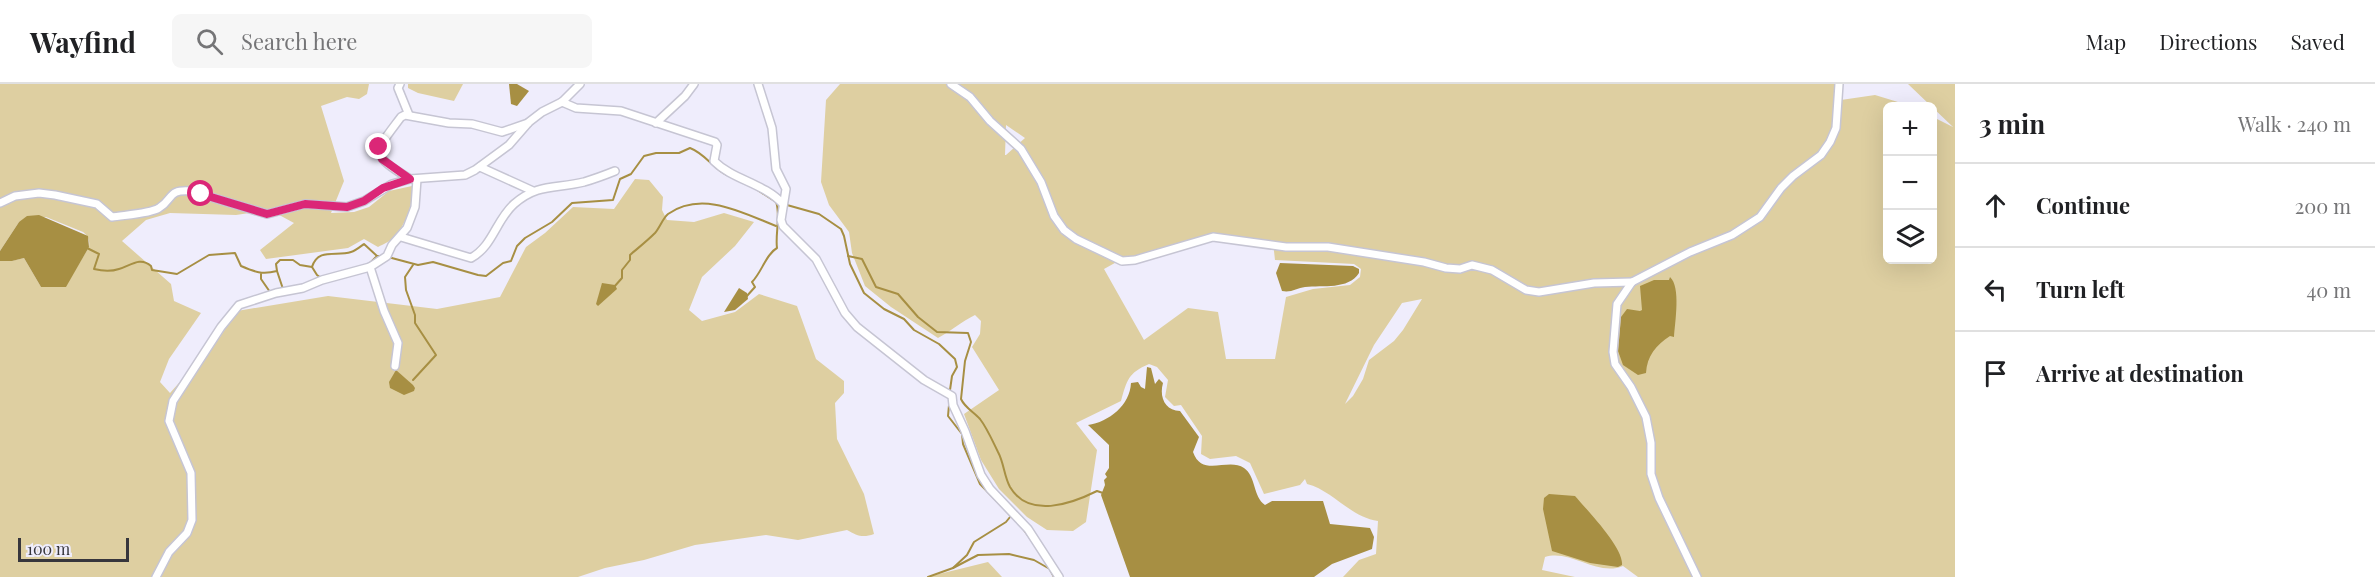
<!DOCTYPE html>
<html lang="en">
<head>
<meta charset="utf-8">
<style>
	:root { --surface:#fff; --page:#f6f6f6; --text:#202124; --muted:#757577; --line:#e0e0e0 }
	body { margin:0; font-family:"Playfair Display",serif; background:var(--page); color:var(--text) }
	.controls { position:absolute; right:18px; top:18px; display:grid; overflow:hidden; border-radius:9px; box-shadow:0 6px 24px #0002 }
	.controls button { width:54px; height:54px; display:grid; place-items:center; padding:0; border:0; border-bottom:2px solid var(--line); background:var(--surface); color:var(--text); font:30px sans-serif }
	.scale { position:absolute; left:18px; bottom:15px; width:111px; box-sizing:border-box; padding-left:6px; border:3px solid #37363c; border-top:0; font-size:16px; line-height:21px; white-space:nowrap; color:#37363c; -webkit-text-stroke:4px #efedfc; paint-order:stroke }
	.stop { position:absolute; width:18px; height:18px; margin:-14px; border:4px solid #db2777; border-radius:50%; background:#fff }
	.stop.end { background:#db2777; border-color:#fff; box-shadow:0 2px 6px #0008 }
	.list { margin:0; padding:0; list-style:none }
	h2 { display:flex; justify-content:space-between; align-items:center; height:78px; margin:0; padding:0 24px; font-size:26px }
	h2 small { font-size:20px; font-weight:400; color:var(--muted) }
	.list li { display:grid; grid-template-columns:39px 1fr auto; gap:18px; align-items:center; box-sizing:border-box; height:84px; padding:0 24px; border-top:2px solid var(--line) }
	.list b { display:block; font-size:22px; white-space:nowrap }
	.list em { font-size:20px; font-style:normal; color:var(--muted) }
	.icon { flex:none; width:33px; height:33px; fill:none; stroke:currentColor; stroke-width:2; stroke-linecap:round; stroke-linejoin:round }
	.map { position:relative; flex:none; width:1955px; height:493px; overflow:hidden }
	header { display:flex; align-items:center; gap:36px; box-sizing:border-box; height:84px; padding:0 30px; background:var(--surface); border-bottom:2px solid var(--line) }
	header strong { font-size:28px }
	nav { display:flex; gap:33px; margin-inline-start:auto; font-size:21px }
	.search { width:420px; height:54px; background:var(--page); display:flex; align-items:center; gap:15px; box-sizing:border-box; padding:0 21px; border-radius:9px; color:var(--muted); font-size:22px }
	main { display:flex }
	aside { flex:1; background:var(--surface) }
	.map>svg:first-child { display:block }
	.green { fill:#decfa1; fill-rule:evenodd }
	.water { fill:#a78f43 }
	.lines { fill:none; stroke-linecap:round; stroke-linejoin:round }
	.stream { stroke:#a78f43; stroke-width:2 }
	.minor-casing { stroke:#c6c5d3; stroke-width:10 }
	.minor { stroke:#fff; stroke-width:7 }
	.route { stroke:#db2777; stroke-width:8 }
</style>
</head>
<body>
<header>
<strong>Wayfind</strong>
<div class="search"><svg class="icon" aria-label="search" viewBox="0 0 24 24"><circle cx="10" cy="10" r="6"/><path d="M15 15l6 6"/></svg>Search here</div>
<nav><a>Map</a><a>Directions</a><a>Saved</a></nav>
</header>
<main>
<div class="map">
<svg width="1955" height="493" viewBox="0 0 1955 493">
	<rect width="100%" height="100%" fill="#efedfc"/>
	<g class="green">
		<path d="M0 0H369L367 10 359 15 347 13 321 22 344 97 331 129 354 128 369 123 389 107 412 102C414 118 406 140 395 152 391 157 384 160 378 163L364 155 348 164 266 175 260 166 294 139 270 126 236 131 170 129 146 136 122 157 171 200 174 217 201 229 169 275 160 298 170 309 220 253 237 227 328 212 437 225 500 213 526 163 545 149 573 123 614 125 635 95 649 96 663 113 662 126 667 136 694 138 724 129 754 138 735 162 702 193 689 226 702 237 735 228 759 210 797 222 816 275 844 297V309L835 319 837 355 864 410 874 450C863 454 857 452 847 446L798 456 766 451 695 461 644 476 605 484 578 493H0V177H11L24 174 41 203H65L89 163C90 156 88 152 83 148L46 133 19 138 0 167Z"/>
		<path d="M408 0H463L454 17 418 9 408 4Z"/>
		<path d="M840 0H1836L1834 17 1875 11 1911 22H1888V176H1932L1933 33 1953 43 1908 0H1955V493H1638L1623 482C1597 493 1571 465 1545 473L1542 486 1575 493H1343L1359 476 1376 470 1378 437C1350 433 1332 406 1307 400L1305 395 1300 401 1264 410 1250 379 1236 372 1210 375 1201 370 1202 352 1181 321 1174 322 1165 313 1168 296 1157 283 1149 280C1128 289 1127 296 1121 317L1076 339 1097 366 1086 438 1073 447 1047 446 1027 433 999 405 981 376 964 330 999 306 972 263 980 250 981 237 975 231C961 238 951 247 938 254L891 223 865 202 852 169 849 148 829 121 821 98 826 16ZM1006 41 1025 54 1006 71H1005ZM1214 151 1273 158 1275 176 1354 180 1361 185 1360 193 1350 201 1313 205 1286 213 1275 275H1226L1218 228 1188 224 1144 256 1104 185 1122 175 1135 174ZM1422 215 1403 246 1394 257 1369 276 1363 295 1353 312 1345 320 1374 261 1402 219Z"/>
		<path d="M988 478 1002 493H927Z"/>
	</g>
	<g class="water">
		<path d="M509 0H517L529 7 517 22 511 20Z"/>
		<path d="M39 131 88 152 89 163 66 203H41L24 174 12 177H0V167L19 138 27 132Z"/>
		<path d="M1280 179 1353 182 1359 185V189C1348 206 1323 201 1305 203 1297 204 1291 209 1282 207L1276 189Z"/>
		<path d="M1670 193C1681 203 1675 238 1674 253L1670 252C1656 261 1647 272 1646 289L1638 291 1623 281 1618 267 1621 233 1627 225 1640 227 1642 226 1640 202 1654 196H1669Z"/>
		<path d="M602 199 615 201 617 205 598 222 596 220Z"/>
		<path d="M739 204 747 209 748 215 735 226 724 228Z"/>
		<path d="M1147 283 1151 284 1155 300 1159 295 1163 299C1159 313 1165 327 1180 327L1199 353 1193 368C1202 394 1228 373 1244 384 1256 392 1253 413 1265 421L1272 417H1323L1330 440 1370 444 1374 453 1372 465 1332 480 1314 493H1130L1101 411 1105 401 1104 396 1107 393 1105 390 1109 384V361L1088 341C1109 338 1130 321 1131 299L1138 298 1141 303 1145 305Z"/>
		<path d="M396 286 413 301 415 304 414 307 404 311 390 304 389 298Z"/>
		<path d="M1549 410 1575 412C1587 426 1624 464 1622 481L1618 483 1590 479 1552 467 1543 425 1544 414Z"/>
	</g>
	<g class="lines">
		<g class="stream">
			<path d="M756 105 776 118"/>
			<path d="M787 121 819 130 841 145 844 152 850 180 864 209 884 225 904 235 914 246 939 260 955 275 957 283 952 292 950 306"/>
			<path d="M87 164 99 170 94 185C102 187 110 188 119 185 130 182 140 172 151 182L152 186 177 190 209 171 235 169 241 182C255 188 262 191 277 187L276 180 280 176H293L300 181 312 183C318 163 337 173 351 168 355 167 360 163 364 160L377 172H382"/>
			<path d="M848 172 862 175 876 203 898 210 918 233 937 248 968 249 971 258 965 277 961 315C965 324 974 328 980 335 987 344 993 358 998 368 1004 379 1004 392 1010 403 1029 435 1071 420 1097 407L1103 409"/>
			<path d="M388 173 418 181 433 178 478 191 486 192 503 179 511 177 517 162 525 154 552 138 572 119 613 116 620 95 631 90 644 72 656 69H679L690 64C706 70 714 86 729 92"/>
			<path d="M370 179 376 173"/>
			<path d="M312 183 317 191 321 194"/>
			<path d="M277 187 283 205"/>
			<path d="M261 190V195L270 208"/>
			<path d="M614 203 622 194V186L630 176V171C638 164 647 157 655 149 660 143 663 134 668 130 702 106 743 129 776 142"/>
			<path d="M746 213 755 203 752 198C762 188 766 170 777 164 775 150 781 131 776 118"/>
			<path d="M413 296 436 271 415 239V231L406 206 405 193 413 181"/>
			<path d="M949 321 948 332 962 350 963 360 980 400 1011 432"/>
			<path d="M1021 442 1037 464"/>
			<path d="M1048 482 1054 493"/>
			<path d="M953 484 978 471 1009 470 1034 476 1048 484"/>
			<path d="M928 493 953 484 967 471 974 458 1006 438 1010 433"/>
		</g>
		<g class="minor-casing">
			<g id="minor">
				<path d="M400 0 398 4 409 31"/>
				<path d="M758 0 772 44 776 85 786 105 781 136 783 142 816 175 845 229 857 243 924 296 952 312 953 321 965 347 981 391 990 405 1028 445 1059 493"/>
				<path d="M951 0 970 13 990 37 1021 65 1041 98 1054 132 1064 146 1076 155 1122 177 1135 176 1213 153 1286 163H1328L1424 178 1446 184 1460 185 1472 181 1492 186 1526 206 1539 208 1594 199 1632 198"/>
				<path d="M562 18 576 24 621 27 715 58 717 61 714 77C733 96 764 99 783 120"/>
				<path d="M656 39 685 12 694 0"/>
				<path d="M480 83 533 107"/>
				<path d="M410 95C369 70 374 69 401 33L405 31 449 39 472 40 502 48 528 39"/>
				<path d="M0 119 15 112 39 109 55 111 97 120 112 133C123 131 150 130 159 124 174 115 167 105 191 107L267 130 305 120 347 123 364 117 392 100 410 95 465 91 475 86 509 61 529 38 542 28 562 18 580 0"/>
				<path d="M401 153 471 174C493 162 496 136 514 120 538 99 556 105 584 98 594 95 605 91 615 87"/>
				<path d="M395 282 398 259 384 227 370 183 387 172 392 161 407 144 415 123 417 95"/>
				<path d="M156 493 169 468 187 449 192 436 191 389 169 337 173 317 221 243 239 221 276 209 303 204 322 196 370 183"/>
				<path d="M1697 493 1659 414 1651 390V359L1646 333 1631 303 1615 280 1613 268 1617 220 1632 198 1690 168 1732 151 1760 133 1781 104 1793 92 1821 71 1830 58 1836 44 1839 0"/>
			</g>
		</g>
		<use href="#minor" class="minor"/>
	</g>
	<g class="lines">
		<path class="route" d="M201 110 267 130 305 120 347 123 364 117 383 104 410 95 382 75 379 63"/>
	</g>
</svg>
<div class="controls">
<button>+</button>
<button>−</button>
<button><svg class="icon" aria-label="layers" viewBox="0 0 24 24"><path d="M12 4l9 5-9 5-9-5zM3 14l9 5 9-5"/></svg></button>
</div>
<div class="scale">100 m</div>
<div class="stop" style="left:201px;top:110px"></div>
<div class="stop end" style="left:379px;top:63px"></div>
</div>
<aside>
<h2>3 min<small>Walk · 240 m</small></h2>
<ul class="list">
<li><svg class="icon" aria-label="ahead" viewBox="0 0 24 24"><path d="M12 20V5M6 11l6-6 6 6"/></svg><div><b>Continue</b></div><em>200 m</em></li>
<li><svg class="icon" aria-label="left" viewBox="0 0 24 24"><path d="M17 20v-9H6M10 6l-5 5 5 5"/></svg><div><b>Turn left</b></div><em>40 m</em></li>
<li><svg class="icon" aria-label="arrive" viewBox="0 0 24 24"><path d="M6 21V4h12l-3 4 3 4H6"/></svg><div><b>Arrive at destination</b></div></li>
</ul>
</aside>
</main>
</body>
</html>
